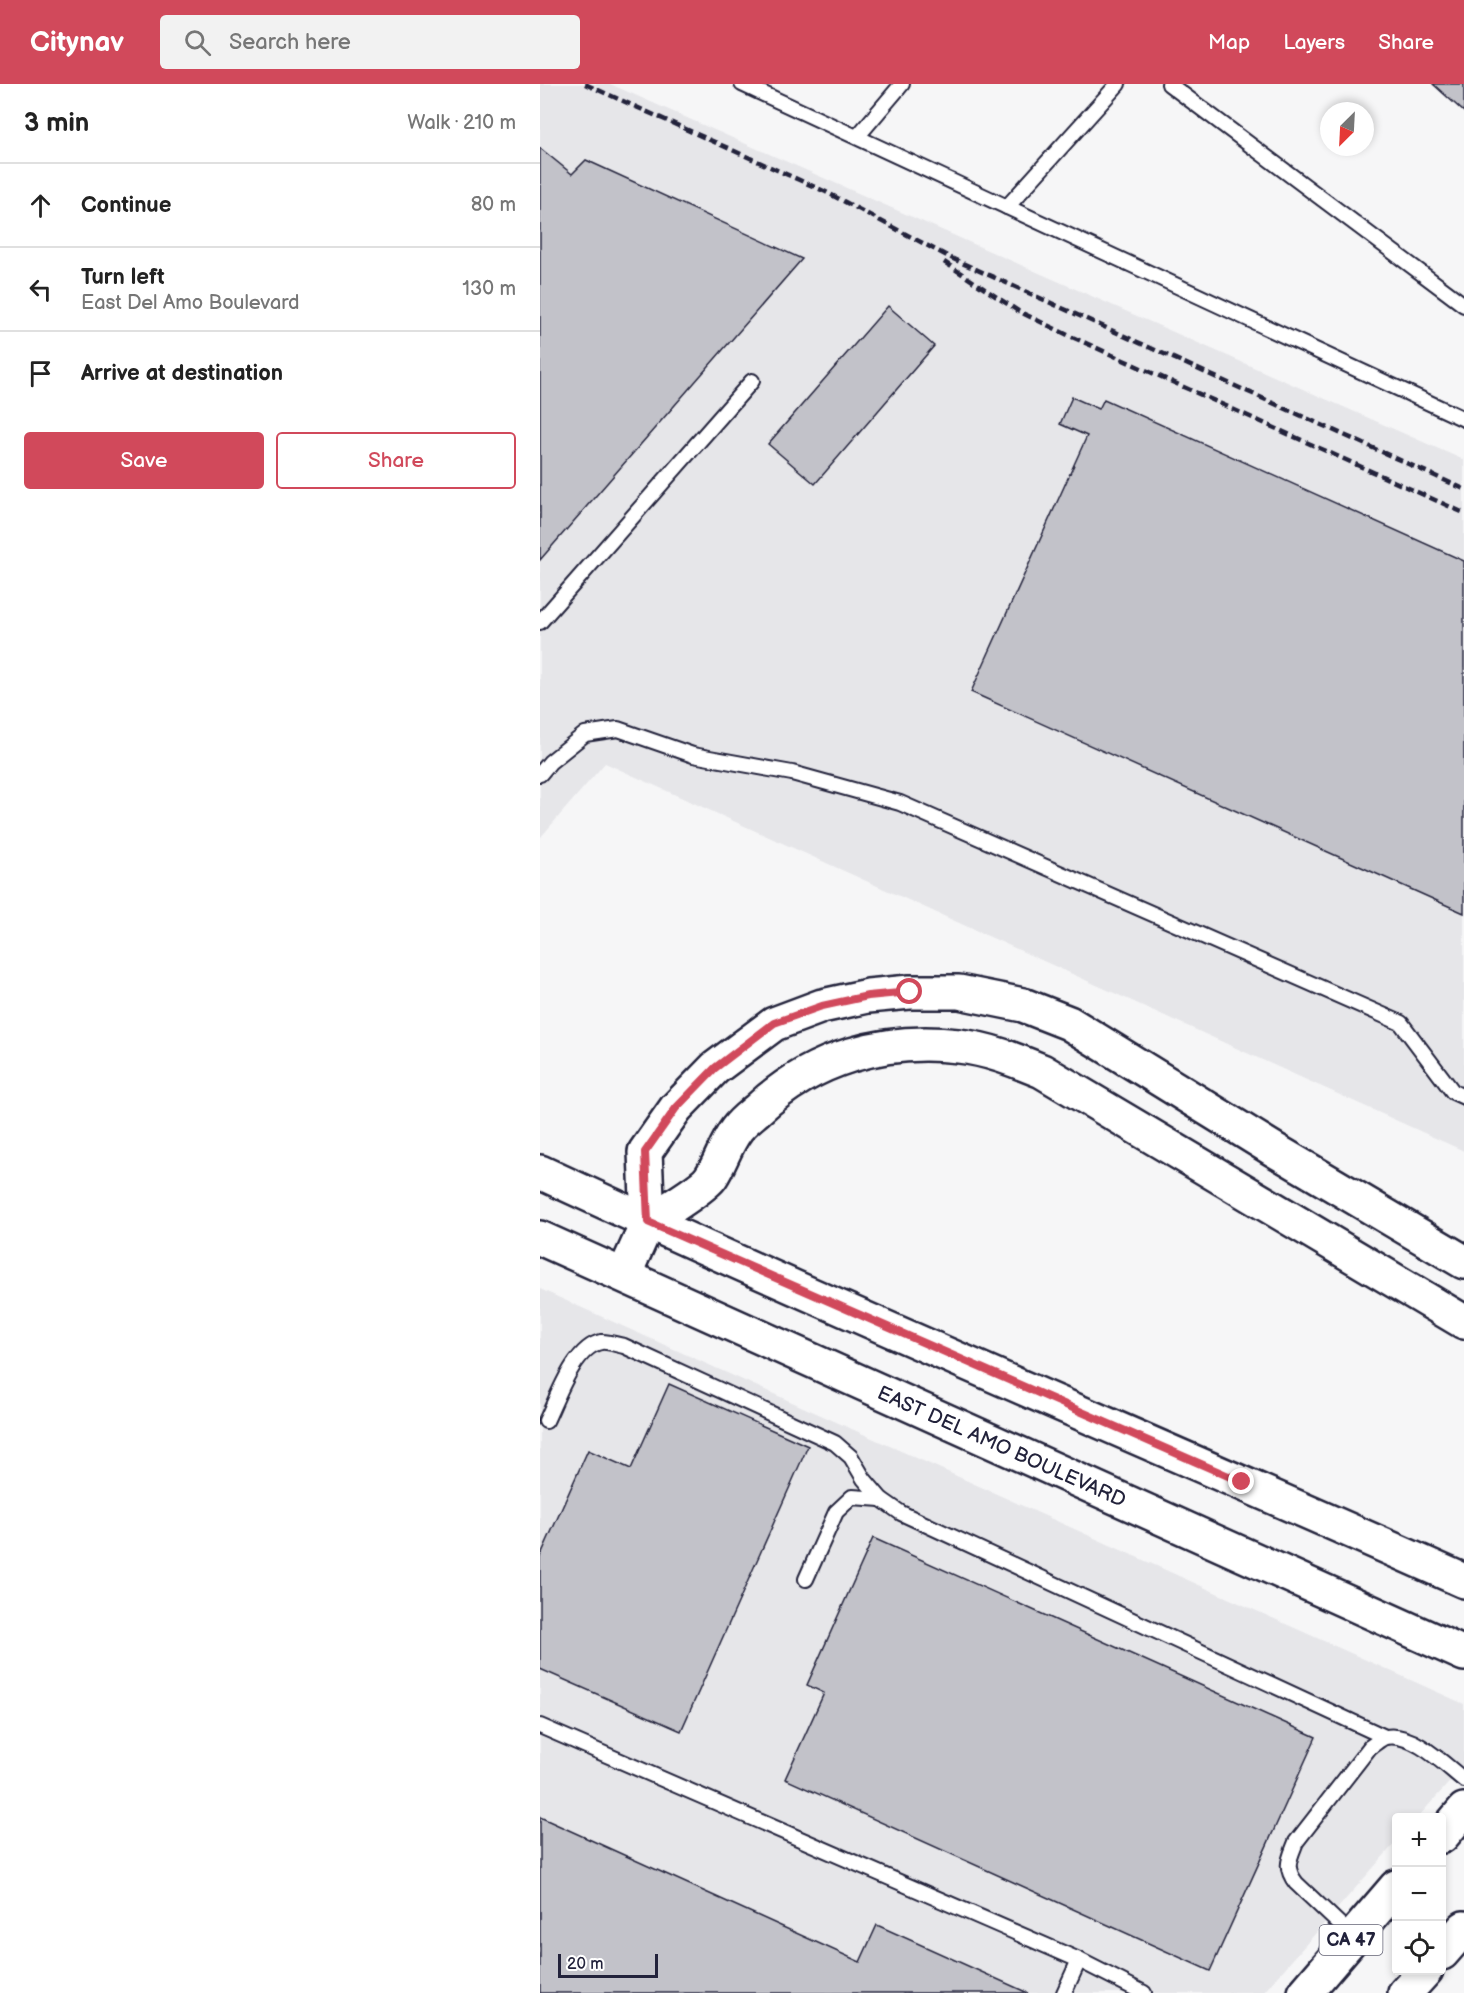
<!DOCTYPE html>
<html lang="en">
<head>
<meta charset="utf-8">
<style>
	:root { --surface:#fff; --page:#f2f2f2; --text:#222; --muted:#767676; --line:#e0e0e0; --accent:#d1495b }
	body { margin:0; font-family:"Balsamiq Sans",sans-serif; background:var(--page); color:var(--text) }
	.controls { position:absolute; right:18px; bottom:18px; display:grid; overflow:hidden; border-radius:6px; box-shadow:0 3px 9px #0003 }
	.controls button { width:54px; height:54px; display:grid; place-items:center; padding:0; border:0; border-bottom:2px solid var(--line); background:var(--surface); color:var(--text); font:30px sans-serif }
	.compass { position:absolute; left:780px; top:18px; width:54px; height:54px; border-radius:50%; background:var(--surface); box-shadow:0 3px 9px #0003; rotate:204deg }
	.scale { position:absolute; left:18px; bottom:15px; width:100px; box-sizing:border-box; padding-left:6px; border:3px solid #22223b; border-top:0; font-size:16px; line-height:21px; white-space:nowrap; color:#22223b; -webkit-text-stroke:4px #fff; paint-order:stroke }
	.stop { position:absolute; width:18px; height:18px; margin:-14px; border:4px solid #d1495b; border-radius:50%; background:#fff }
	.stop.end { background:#d1495b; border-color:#fff; box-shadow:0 2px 6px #0008 }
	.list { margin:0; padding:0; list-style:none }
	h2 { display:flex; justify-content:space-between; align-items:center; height:78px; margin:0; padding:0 24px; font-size:26px }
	h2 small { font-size:20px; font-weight:400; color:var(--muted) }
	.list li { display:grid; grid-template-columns:39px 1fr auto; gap:18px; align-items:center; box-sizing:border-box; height:84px; padding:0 24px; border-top:2px solid var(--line) }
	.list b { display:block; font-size:22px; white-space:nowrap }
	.list p { margin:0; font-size:20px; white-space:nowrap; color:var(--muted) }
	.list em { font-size:20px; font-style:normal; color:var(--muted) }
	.actions { display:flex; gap:12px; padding:18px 24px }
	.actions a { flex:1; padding:14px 0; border:2px solid var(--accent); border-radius:6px; text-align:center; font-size:21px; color:var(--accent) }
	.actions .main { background:var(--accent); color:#fff }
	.icon { flex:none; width:33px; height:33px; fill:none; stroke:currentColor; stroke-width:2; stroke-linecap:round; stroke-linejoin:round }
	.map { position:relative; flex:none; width:924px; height:1909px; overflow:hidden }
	header { display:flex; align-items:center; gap:36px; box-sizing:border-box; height:84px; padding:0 30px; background:var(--accent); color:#fff }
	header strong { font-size:28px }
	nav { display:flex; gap:33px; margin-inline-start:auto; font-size:21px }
	.search { width:420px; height:54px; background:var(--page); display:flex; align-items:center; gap:15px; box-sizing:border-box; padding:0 21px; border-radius:6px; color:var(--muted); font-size:22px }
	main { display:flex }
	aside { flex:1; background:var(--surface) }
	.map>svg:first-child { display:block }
	.built { fill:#e6e6e9 }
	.building { fill:#c2c2c9; stroke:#22223b; stroke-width:1.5 }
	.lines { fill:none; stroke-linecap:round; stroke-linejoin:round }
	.lane-casing { stroke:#22223b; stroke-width:18 }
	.primary-casing { stroke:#22223b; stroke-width:38 }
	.lane { stroke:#fff; stroke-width:14 }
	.primary { stroke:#fff; stroke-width:33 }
	.rail { stroke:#22223b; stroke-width:4.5; stroke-dasharray:9 4.5; stroke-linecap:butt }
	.route { stroke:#d1495b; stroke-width:8 }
	.labels { text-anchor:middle; stroke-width:4.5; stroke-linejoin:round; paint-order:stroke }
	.shield { fill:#fff; stroke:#646476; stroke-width:1.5 }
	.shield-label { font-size:18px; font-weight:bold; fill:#22223b }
	.street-label { font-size:20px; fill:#22223b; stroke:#fff }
</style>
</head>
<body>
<header>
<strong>Citynav</strong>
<div class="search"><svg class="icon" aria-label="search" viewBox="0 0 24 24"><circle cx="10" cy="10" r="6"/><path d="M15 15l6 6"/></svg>Search here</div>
<nav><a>Map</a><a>Layers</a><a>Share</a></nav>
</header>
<main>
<aside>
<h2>3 min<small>Walk · 210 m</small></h2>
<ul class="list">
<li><svg class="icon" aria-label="ahead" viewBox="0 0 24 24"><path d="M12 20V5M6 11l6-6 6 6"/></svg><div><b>Continue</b></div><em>80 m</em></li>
<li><svg class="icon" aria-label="left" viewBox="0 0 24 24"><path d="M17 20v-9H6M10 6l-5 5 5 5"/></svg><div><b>Turn left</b><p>East Del Amo Boulevard</p></div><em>130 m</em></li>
<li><svg class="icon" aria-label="arrive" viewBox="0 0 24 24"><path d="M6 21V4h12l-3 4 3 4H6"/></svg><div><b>Arrive at destination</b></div></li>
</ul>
<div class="actions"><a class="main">Save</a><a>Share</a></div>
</aside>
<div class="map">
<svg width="924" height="1909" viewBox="0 0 924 1909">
	<rect width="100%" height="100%" fill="#f6f6f7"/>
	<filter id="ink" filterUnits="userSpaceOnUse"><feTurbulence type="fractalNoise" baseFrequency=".0167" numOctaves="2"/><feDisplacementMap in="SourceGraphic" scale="12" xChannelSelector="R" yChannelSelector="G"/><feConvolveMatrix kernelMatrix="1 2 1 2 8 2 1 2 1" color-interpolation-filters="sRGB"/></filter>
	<g filter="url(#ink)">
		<g class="built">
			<path d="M0 0H70L924 376V1067L65 679 0 754Z"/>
			<path d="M0 1205 924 1620V1682L878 1733 856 1734V1758L723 1909H0Z"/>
		</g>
		<g class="building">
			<path d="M893 0H924V28Z"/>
			<path d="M0 64 32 90 46 76 262 175 0 476Z"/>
			<path d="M348 222 394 262 275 400 228 360Z"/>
			<path d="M532 313 559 325 564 315 924 477V829L431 608 547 352 520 340Z"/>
			<path d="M129 1300 268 1362 141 1647 0 1585V1473L48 1366 91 1385Z"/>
			<path d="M333 1454 776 1653 670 1887 245 1695 284 1609 267 1601Z"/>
			<path d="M0 1733 320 1878 337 1841 488 1909H0Z"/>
		</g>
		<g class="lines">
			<g class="lane-casing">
				<g id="lane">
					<path d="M202 0 924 335"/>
					<path d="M629 0 924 221"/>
					<path d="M317 53 362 0"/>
					<path d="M467 123 578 0"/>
					<path d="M0 538 212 297"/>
					<path d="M0 690 10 678 45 650 78 645 153 671 252 689 360 719 861 939 913 1008 924 1013"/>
					<path d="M6 1337C17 1315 34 1263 61 1258 68 1257 77 1261 84 1262L295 1359 311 1373 324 1395 341 1415 361 1429 845 1653"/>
					<path d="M266 1495 296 1428 312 1413 341 1415"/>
					<path d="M0 1642 539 1876 604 1909"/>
					<path d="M813 1853 756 1799C744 1783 749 1776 756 1758L830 1663C834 1661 841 1654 846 1653 873 1648 905 1681 924 1696"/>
					<path d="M524 1909 539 1876"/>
				</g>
			</g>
			<g class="primary-casing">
				<g id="primary">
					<path d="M0 1088C305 1230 617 1360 924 1497"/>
					<path d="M108 1138C121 1130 165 1103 171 1093 181 1078 186 1059 197 1045 202 1038 210 1032 217 1026 272 974 344 953 419 962 448 965 475 976 502 987L924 1238"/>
					<path d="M0 1154 924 1570"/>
					<path d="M84 1191 108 1138 105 1068 136 1024 175 984 234 940 282 922 328 912 370 908H419L483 921 529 939 733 1065 924 1178"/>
					<path d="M902 1752 924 1726"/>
					<path d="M902 1869 924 1844"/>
					<path d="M765 1909 856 1803"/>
					<path d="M865 1909 886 1886"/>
				</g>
			</g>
			<use href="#lane" class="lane"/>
			<use href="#primary" class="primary"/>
			<g class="rail">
				<path d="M45 0 286 108 411 174 924 405"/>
				<path d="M404 178 478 227 530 252 924 429"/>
			</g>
		</g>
	</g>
	<g class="lines" filter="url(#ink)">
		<path class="route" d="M370 908 328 912 282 922 234 939 175 984 136 1024 105 1068 108 1138 702 1398"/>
	</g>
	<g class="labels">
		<rect class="shield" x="779.5" y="1841" width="63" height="30" rx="4.5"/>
		<g class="shield-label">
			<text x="811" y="1862">CA 47</text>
		</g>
		<g class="street-label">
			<text transform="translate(462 1362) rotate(24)" y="7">EAST DEL AMO BOULEVARD</text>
		</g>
	</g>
</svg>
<div class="controls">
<button>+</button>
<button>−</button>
<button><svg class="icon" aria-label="locate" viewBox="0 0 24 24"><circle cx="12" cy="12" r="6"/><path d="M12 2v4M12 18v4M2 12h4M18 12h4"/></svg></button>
</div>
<svg class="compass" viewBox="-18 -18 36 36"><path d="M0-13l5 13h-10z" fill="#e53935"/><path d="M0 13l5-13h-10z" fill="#767676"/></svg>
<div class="scale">20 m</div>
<div class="stop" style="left:370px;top:908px"></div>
<div class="stop end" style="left:702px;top:1398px"></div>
</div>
</main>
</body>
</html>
